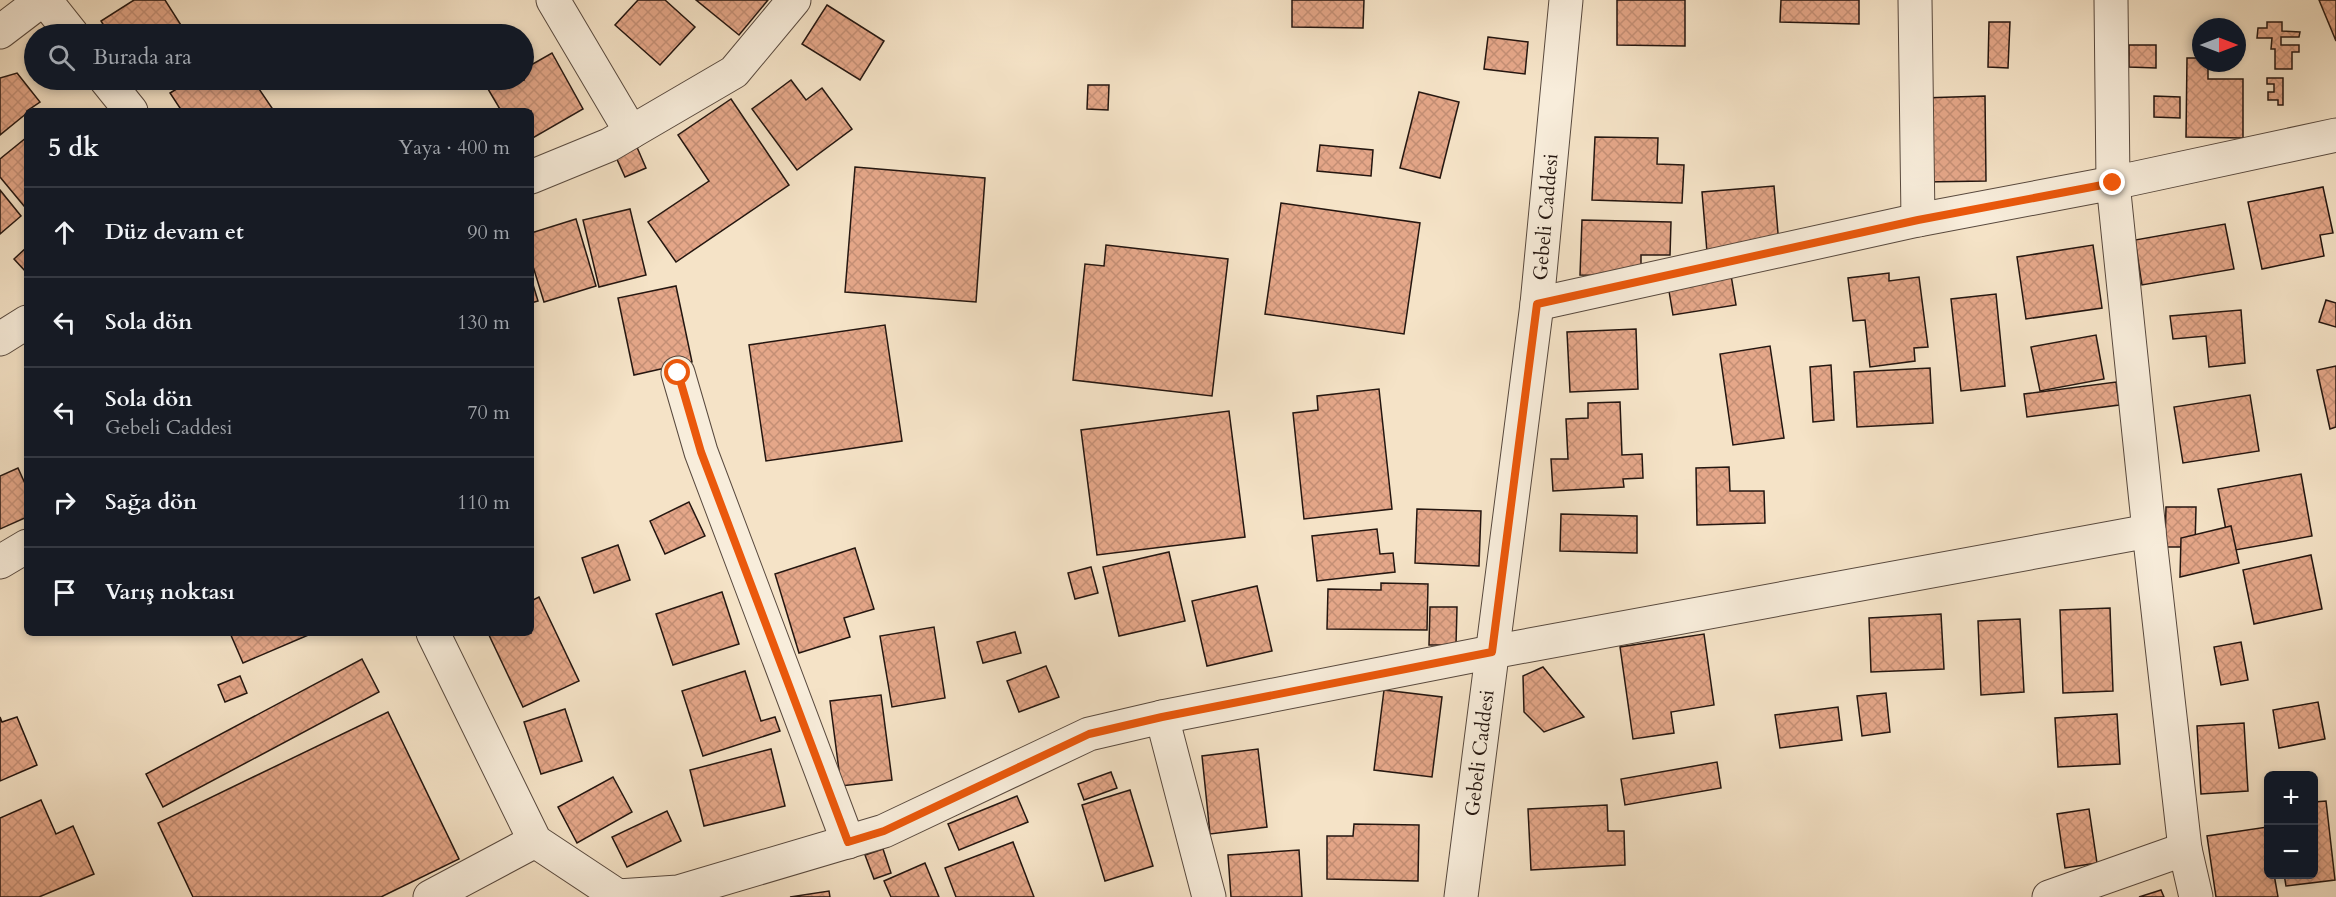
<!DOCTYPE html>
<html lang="tr">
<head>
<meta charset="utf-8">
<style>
	:root { --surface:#171b24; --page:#20242c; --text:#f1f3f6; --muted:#9ea1a6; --line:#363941 }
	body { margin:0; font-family:Cardo,serif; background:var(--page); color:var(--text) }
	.controls { position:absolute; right:18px; bottom:18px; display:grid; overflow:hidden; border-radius:9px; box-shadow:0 3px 9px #0003 }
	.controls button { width:54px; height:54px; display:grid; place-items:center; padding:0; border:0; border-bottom:2px solid var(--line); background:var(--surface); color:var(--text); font:30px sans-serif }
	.compass { position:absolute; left:2192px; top:18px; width:54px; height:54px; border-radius:50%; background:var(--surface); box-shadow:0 3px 9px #0003; rotate:90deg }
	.stop { position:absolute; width:18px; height:18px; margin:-14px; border:4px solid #ea580c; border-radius:50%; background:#fff }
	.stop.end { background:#ea580c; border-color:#fff; box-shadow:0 2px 6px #0008 }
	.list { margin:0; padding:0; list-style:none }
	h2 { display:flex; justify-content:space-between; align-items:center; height:78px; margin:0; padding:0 24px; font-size:26px }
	h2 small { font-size:20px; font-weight:400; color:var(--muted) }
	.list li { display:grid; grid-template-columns:39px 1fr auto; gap:18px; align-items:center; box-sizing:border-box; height:90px; padding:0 24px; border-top:2px solid var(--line) }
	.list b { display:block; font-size:22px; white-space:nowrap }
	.list p { margin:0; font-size:20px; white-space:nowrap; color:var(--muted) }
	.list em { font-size:20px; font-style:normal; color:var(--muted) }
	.icon { flex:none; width:33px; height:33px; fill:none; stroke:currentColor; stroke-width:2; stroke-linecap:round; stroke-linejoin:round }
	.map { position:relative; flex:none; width:2336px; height:897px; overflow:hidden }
	.search { position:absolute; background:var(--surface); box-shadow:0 3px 9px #0003; left:24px; top:24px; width:510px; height:66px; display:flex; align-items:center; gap:15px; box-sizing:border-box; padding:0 21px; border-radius:33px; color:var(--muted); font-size:22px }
	.panel { position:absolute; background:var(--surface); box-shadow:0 3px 9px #0003; left:24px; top:108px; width:510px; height:528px; border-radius:9px }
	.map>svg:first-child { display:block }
	.building { fill:url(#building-cross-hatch); stroke:#241610; stroke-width:1.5 }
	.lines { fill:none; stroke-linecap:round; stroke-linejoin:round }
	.minor-casing { stroke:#58493e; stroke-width:35 }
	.minor { stroke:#f8eddb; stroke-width:33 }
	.route { stroke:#ea580c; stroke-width:8 }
	.labels { text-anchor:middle; stroke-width:5; stroke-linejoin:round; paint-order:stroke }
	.street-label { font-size:20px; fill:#241610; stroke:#f8eddb }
</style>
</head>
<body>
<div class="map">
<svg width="2336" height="897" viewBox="0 0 2336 897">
	<defs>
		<pattern id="building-cross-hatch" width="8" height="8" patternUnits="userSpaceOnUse" patternTransform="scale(1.5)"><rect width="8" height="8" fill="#e5a789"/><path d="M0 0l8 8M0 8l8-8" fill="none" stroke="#c48f75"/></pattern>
	</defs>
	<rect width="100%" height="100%" fill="#f5e3c7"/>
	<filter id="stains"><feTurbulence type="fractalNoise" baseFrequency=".00333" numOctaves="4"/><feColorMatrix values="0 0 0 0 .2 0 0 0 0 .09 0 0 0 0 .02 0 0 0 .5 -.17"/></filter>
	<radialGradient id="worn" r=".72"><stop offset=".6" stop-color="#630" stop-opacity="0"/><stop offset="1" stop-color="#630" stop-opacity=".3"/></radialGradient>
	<g class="building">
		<path d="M134 0H165L186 33 109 34 101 21Z"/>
		<path d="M638 0H665L695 27 660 65 615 25Z"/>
		<path d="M696 0H768L739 35Z"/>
		<path d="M1292 0H1364L1363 28 1292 27Z"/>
		<path d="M1617 0H1685V46L1617 45Z"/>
		<path d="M1781 0H1859V24L1780 22Z"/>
		<path d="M2319 0H2336V41Z"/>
		<path d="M827 5 884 41 860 80 802 44Z"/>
		<path d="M1989 22H2010L2008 68 1988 67Z"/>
		<path d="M2267 22H2282V31L2300 32 2299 37H2281V45H2299V52H2292V69H2275V49H2271L2272 38H2257L2258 28H2267Z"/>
		<path d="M1488 37 1528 42 1525 74 1484 69Z"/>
		<path d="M2129 45H2156V68L2129 67Z"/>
		<path d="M552 53 583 109 531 139V111H501L488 89 505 80H524V69Z"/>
		<path d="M2187 58H2201V63H2208V79H2243V138L2186 137Z"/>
		<path d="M17 73 40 102 27 111V113L0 135V78Z"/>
		<path d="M2267 78H2283V105H2278V100H2268V92H2274V84H2267Z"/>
		<path d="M191 80H253L274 111H182L170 93Z"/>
		<path d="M791 80 806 100 822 88 852 129 797 170 752 109Z"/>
		<path d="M1088 85H1109L1108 110 1087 109Z"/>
		<path d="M1419 92 1459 102 1440 178 1400 168Z"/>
		<path d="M1985 96 1986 181 1924 182 1922 98Z"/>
		<path d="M2154 96 2180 97V118L2154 117Z"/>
		<path d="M731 99 789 185 676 262 648 222 709 181 678 135Z"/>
		<path d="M27 137V204L24 206 0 177V159Z"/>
		<path d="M1595 137 1658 138 1657 164 1684 165 1682 203 1592 200Z"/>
		<path d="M636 145 646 168 625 177 615 155Z"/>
		<path d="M1320 145 1373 150 1371 176 1317 171Z"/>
		<path d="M855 167 985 178 976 302 845 292Z"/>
		<path d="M1774 186 1779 245 1707 252 1702 192Z"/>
		<path d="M2323 187 2333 233 2320 235 2324 256 2262 269 2248 202Z"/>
		<path d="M0 190 21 216 0 234Z"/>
		<path d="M1281 203 1420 223 1404 334 1265 314Z"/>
		<path d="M630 209 646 275 599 287 583 220Z"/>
		<path d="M576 219 596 286 544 302 531 260V233Z"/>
		<path d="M1582 220 1671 222 1670 255H1641V276L1580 275Z"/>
		<path d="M2225 224 2234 269 2142 285 2135 240Z"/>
		<path d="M1106 245 1228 259 1212 396 1073 380 1085 264 1104 266Z"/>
		<path d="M2093 245 2102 308 2026 319 2017 257Z"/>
		<path d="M27 247V273L14 259Z"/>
		<path d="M1889 273V281L1919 277 1928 347 1914 348 1915 361 1870 367 1865 320 1853 321 1848 278Z"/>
		<path d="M1731 275 1736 305 1673 315 1668 285Z"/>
		<path d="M531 278 538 301 531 303Z"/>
		<path d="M676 286 692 362 634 375 618 298Z"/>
		<path d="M1996 294 2005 386 1961 391 1951 299Z"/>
		<path d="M2326 300 2336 303V327L2319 322Z"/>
		<path d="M2241 310 2245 363 2209 367 2206 336 2173 339 2170 316Z"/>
		<path d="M885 325 902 441 766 461 749 345Z"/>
		<path d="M1636 329 1638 389 1570 392 1567 332Z"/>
		<path d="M2096 335 2104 379 2040 391 2031 347Z"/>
		<path d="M1770 346 1784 438 1733 445 1720 354Z"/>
		<path d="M1831 365 1834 420 1813 422 1810 367Z"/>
		<path d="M2336 366V427L2330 429 2317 370Z"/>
		<path d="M1930 368 1933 423 1857 427 1854 372Z"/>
		<path d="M2116 382 2119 405 2027 417 2024 394Z"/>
		<path d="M1379 389 1392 509 1304 519 1293 413 1318 410 1317 396Z"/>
		<path d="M2250 395 2259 451 2183 463 2174 407Z"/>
		<path d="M1620 402 1622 455 1642 454 1643 478 1623 479 1624 487 1553 491 1551 459H1568L1566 419 1588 418V403Z"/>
		<path d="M1229 411 1245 537 1097 555 1081 430Z"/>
		<path d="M1729 467 1730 491H1764L1765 523 1697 525 1696 468Z"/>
		<path d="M18 468 27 488V517L0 529V476Z"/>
		<path d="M2301 474 2312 536 2230 551 2218 489Z"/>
		<path d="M689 502 705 536 665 554 650 521Z"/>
		<path d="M2166 507H2196L2195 547H2165Z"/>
		<path d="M1417 509 1481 511 1479 566 1415 563Z"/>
		<path d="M1561 514 1637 516V553L1560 551Z"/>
		<path d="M2231 526 2239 563 2180 577 2181 538Z"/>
		<path d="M1377 529 1380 554 1393 553 1395 572 1317 581 1312 536Z"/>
		<path d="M618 545 630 580 594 593 582 558Z"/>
		<path d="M855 548 874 609 844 618 850 637 799 653 775 574Z"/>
		<path d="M1169 552 1185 621 1119 636 1103 567Z"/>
		<path d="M2311 555 2322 609 2254 624 2243 570Z"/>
		<path d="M1091 567 1098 593 1075 599 1068 573Z"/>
		<path d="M1381 583 1428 584 1427 630 1327 629 1328 589 1381 590Z"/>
		<path d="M1257 586 1272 651 1207 666 1192 601Z"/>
		<path d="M722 592 739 644 673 665 656 614Z"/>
		<path d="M539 597 579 681 523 707 488 633H531V601Z"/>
		<path d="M1430 607H1457L1456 645H1429Z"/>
		<path d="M2110 608 2113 691 2063 693 2060 610Z"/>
		<path d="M1941 614 1944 669 1871 672 1869 618Z"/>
		<path d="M2020 619 2024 692 1981 695 1978 621Z"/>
		<path d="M934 627 945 698 892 707 880 636Z"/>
		<path d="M1015 632 1021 653 983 663 977 642Z"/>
		<path d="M230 633H313L243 663Z"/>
		<path d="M1704 634 1714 705 1671 712 1674 733 1633 739 1620 647Z"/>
		<path d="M2241 642 2248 680 2221 685 2214 647Z"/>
		<path d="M362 659 379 692 163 807 146 774Z"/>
		<path d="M1046 666 1059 697 1019 712 1007 681Z"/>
		<path d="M1543 667 1584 717 1544 732 1524 712 1523 676Z"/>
		<path d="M745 671 761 721 775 717 780 731 703 756 682 691Z"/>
		<path d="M240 676 247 693 225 702 218 685Z"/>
		<path d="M1384 690 1442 697 1432 777 1374 770Z"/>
		<path d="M1886 693 1890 732 1862 736 1857 696Z"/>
		<path d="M881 695 892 780 841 786 830 701Z"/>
		<path d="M2318 702 2325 739 2279 748 2273 710Z"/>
		<path d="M1838 707 1842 740 1780 748 1775 715Z"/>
		<path d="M565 709 582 761 541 774 524 722Z"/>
		<path d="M388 712 459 859 381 897H193L158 823Z"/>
		<path d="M2117 714 2120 764 2058 767 2055 718Z"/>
		<path d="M0 717 2 722 17 717 37 765 0 781Z"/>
		<path d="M2244 723 2248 791 2201 794 2197 726Z"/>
		<path d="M771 749 785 806 704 826 690 770Z"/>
		<path d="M1258 749 1267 827 1210 834 1202 756Z"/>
		<path d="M1717 762 1721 788 1625 805 1621 779Z"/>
		<path d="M1111 772 1117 788 1084 800 1078 784Z"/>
		<path d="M613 777 632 812 577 843 558 807Z"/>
		<path d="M1130 790 1153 866 1105 881 1082 805Z"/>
		<path d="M1017 796 1028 822 959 850 948 824Z"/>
		<path d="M41 800 56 834 73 826 94 874 39 897H0V818Z"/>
		<path d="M2326 801 2335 880 2286 886 2284 874H2314V802Z"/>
		<path d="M1607 805 1608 831H1624L1625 865 1531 870 1528 809Z"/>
		<path d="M2089 809 2097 863 2065 868 2057 814Z"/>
		<path d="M667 811 681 841 627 867 612 837Z"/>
		<path d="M1354 824 1419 825 1418 881 1327 879V836H1353Z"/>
		<path d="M2267 827 2268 874H2274L2278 897H2216L2207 836Z"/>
		<path d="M1013 842 1034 897H956L945 868Z"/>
		<path d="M883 849 891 873 874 879 865 855Z"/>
		<path d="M1299 850 1302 897H1231L1228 855Z"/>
		<path d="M925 863 939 897H891L884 881Z"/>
		<path d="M2161 890 2164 897H2139Z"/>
		<path d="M829 891 830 897H790Z"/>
	</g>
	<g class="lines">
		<g class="minor-casing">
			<g id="minor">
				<path d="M45 0 72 34"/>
				<path d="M553 0 631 132"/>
				<path d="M1915 0 1918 220"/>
				<path d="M2111 0 2113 183 2336 135"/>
				<path d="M0 32 42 0"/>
				<path d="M106 80 131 111"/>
				<path d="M531 177 609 145 734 72 794 0"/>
				<path d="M1537 304 1918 220 2113 183 2149 531"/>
				<path d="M0 339 27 322"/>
				<path d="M678 373 701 452 848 842"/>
				<path d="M0 562 27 546"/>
				<path d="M433 633 535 841 618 896 678 892 884 831 1089 734 1162 717 1492 652 2149 531 2185 849"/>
				<path d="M1162 717 1209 897"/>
				<path d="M430 897 535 841"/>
				<path d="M1461 897 1537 304 1566 0"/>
				<path d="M2049 897 2185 849 2196 897"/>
			</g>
		</g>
		<use href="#minor" class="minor"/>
	</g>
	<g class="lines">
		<path class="route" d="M678 373 701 452 848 842 884 831 1089 734 1162 717 1492 652 1537 304 1918 220 2113 183"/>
	</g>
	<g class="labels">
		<g class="street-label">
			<text transform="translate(1545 217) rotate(-85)" y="7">Gebeli Caddesi</text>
			<text transform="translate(1479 753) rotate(-83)" y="7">Gebeli Caddesi</text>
		</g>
	</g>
	<rect width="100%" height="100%" filter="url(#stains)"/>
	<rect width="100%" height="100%" fill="url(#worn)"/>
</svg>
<div class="controls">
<button>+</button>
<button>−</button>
</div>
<svg class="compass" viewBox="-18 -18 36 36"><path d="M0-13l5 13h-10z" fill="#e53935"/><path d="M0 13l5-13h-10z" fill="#9ea1a6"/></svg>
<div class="stop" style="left:678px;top:373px"></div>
<div class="stop end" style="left:2113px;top:183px"></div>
<div class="search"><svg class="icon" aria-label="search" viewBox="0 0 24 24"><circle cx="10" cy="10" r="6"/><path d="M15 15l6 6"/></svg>Burada ara</div>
<section class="panel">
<h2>5 dk<small>Yaya · 400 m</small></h2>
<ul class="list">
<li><svg class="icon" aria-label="ahead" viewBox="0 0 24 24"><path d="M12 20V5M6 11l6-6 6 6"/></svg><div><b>Düz devam et</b></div><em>90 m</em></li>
<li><svg class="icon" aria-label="left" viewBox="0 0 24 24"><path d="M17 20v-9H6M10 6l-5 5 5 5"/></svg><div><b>Sola dön</b></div><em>130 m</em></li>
<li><svg class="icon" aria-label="left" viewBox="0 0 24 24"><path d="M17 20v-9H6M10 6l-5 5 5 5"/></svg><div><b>Sola dön</b><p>Gebeli Caddesi</p></div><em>70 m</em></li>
<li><svg class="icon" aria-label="right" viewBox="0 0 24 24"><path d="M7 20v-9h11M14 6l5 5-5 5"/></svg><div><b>Sağa dön</b></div><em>110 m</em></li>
<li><svg class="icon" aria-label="arrive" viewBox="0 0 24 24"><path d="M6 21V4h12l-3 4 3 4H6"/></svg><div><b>Varış noktası</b></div></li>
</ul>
</section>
</div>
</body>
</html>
